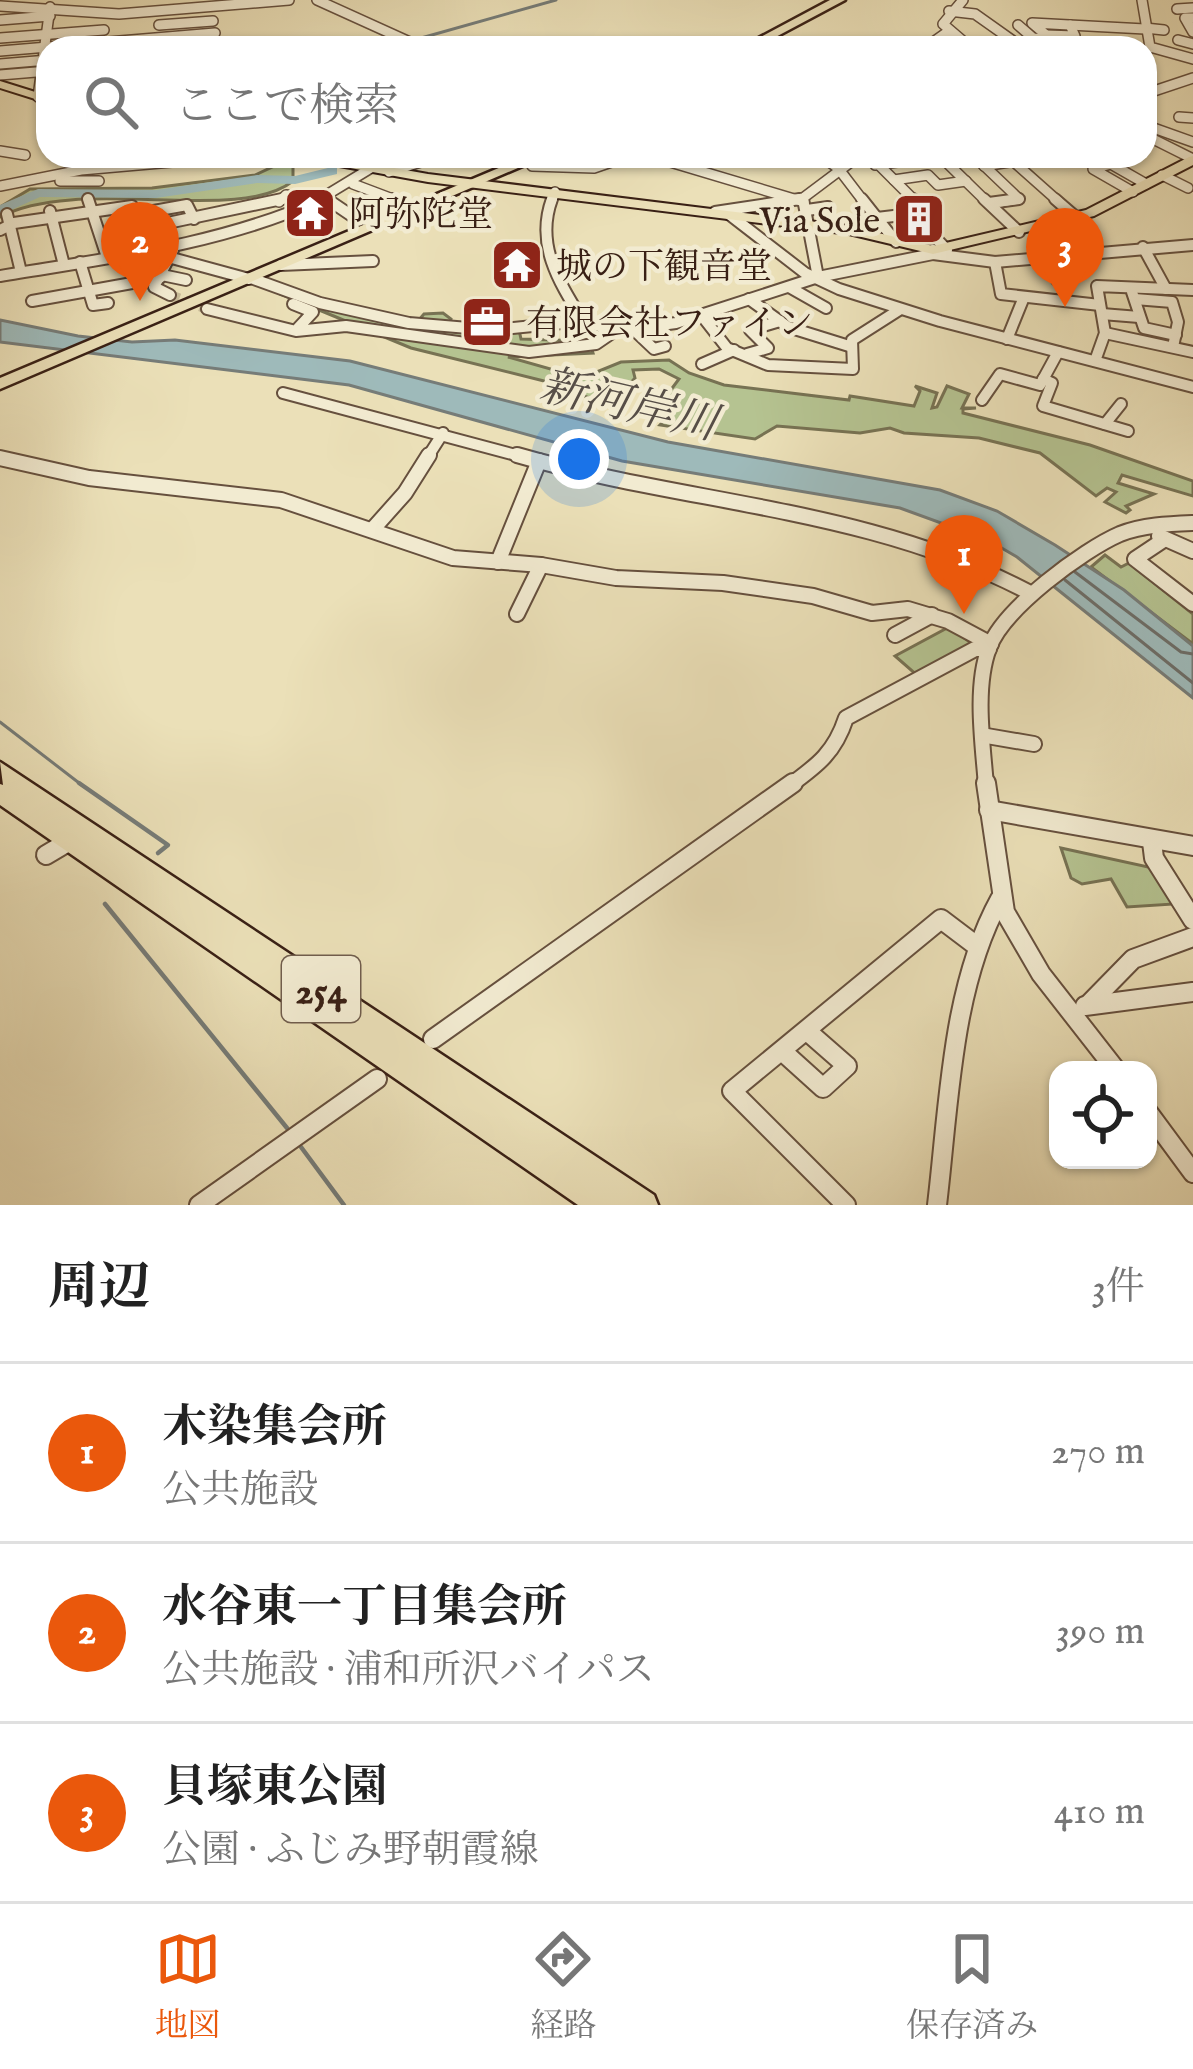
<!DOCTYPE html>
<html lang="ja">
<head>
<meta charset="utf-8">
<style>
	:root { --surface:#fff; --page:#f6f6f6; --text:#222; --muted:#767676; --line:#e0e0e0; --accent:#ea580c }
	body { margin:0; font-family:"IM FELL English","Noto Serif JP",serif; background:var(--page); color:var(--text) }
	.controls { position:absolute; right:36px; bottom:36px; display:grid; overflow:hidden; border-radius:24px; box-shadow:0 3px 9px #0004 }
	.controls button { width:108px; height:108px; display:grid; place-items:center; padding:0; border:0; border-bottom:3px solid var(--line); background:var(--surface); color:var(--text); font:60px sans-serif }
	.you { position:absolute; left:579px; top:459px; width:42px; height:42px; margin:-30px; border:9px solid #fff; border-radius:50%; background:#1a73e8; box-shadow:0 0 0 18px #1a73e833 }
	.badge { display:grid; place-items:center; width:78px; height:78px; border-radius:50%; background:var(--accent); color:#fff; font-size:39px; font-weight:700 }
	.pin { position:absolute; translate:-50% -99px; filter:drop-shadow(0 3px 6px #0008) }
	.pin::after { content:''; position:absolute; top:63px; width:42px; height:36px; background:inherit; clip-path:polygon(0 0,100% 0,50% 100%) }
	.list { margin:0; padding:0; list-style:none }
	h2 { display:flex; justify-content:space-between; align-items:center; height:156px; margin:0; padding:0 48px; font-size:51px }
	h2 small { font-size:39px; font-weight:400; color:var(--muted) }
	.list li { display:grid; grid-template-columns:78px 1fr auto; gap:36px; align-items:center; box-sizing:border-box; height:180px; padding:0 48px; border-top:3px solid var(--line) }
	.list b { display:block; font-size:45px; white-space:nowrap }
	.list p { margin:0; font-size:39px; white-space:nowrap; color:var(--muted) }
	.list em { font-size:39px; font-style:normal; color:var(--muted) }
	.icon { flex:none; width:66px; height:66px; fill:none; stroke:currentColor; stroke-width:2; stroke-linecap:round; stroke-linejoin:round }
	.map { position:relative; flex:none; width:1193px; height:1205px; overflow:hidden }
	.search { position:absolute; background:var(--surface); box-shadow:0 3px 9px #0004; left:36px; right:36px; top:36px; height:132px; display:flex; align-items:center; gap:30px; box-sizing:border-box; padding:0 42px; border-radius:36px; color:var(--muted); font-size:45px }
	.sheet { height:696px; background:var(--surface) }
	nav { display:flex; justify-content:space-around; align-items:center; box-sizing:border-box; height:168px; border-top:3px solid var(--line); background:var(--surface); font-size:33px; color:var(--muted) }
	nav a { display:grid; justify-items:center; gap:6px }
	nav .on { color:var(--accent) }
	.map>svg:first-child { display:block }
	.green { fill:#b5c391; stroke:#777253; stroke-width:3 }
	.water { fill:#9ebaba; stroke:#767c78; stroke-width:3 }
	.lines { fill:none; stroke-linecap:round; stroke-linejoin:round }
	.shore { stroke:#6c6d68; stroke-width:3 }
	.stream-far1 { stroke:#767c78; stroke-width:3 }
	.stream { stroke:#767c78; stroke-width:4.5 }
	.river { fill:#9ebaba; fill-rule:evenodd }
	.minor-tunnel { stroke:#c7ba97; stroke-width:10; stroke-dasharray:10 6; stroke-linecap:butt }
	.minor-far3-casing { stroke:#66503e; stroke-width:12 }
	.minor-far2-casing { stroke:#66503e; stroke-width:14 }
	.minor-far1-casing { stroke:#66503e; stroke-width:18 }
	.minor-casing { stroke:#66503e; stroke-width:22 }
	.major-casing { stroke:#392015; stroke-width:4 }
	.highway-casing { stroke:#392015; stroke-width:5 }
	.minor-far3 { stroke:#f2ebd1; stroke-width:9 }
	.minor-far2 { stroke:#f2ebd1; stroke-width:10 }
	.minor-far1 { stroke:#f2ebd1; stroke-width:14 }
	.minor { stroke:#f2ebd1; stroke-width:18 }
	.major { fill:#ebe0b8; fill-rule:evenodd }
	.highway { fill:#ebe0b8; fill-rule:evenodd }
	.labels { text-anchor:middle; stroke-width:9; stroke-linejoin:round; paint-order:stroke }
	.far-poi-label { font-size:36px; fill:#392015; stroke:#f2ebd1; text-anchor:start }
	.shield { fill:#f2ebd1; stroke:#705d4d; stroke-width:3 }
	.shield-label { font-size:39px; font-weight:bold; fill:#392015 }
	.water-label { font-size:45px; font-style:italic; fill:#574e47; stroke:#f2ebd1 }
</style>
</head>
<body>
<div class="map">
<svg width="1193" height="1205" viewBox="0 0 1193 1205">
	<rect width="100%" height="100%" fill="#ebe0b8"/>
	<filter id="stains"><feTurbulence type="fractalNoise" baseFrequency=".00167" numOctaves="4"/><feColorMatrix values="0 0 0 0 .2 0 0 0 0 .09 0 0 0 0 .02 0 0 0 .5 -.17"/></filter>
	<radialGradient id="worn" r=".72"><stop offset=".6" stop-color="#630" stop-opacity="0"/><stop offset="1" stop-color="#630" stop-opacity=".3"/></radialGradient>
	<g class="green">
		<path d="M266 156 293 157V181C238 225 79 175 0 217V207L30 189 152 188 255 175 272 167Z"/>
		<path d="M278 293 418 321 424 314 443 313 451 319 448 328 519 330 521 339 589 341 593 353 508 357 582 378 621 362 669 360 689 373 724 385 849 400 850 396 914 406 920 391 915 386 937 393 932 408 937 407 947 386 969 394 962 408H976L963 409V413L1090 445 1193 481V496L1122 475 1118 483 1154 494 1126 506 1130 510 1126 513 1105 502 1116 492 1107 488 1096 496 1040 453 979 438 904 433 890 428 860 433 777 426 755 439 660 425 669 415 658 407 679 379 659 369 633 370 635 378 615 400 599 402 552 383 411 348Z"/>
		<path d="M1105 555 1121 567 1129 563 1193 614V644L1091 567Z"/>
		<path d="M949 627 974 645 919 677 895 656Z"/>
		<path d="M1061 848 1153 868 1174 904 1127 907 1111 879 1082 884 1071 878Z"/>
	</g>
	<path class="water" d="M0 320 78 336 132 342 175 340 350 361 668 442 940 490 997 511 1055 545 1124 590 1193 646V698L1017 557 988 540 900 508 622 461 349 385 0 342Z"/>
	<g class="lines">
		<g class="shore">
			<path d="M1075 572 1181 652 1193 654"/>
			<path d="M1065 580 1193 683"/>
		</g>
		<g class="stream-far1">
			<path d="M414 40 556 0"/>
			<path d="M0 722 83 786"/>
		</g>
		<g class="stream">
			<path d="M79 783 168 845 158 853"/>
			<path d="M105 904 287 1128"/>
			<path d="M301 1147 344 1205"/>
		</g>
		<path class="river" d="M332 167 337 168V174L295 184 257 183 156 198 40 197 0 215V205L38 189 156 190 257 175 295 176Z"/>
		<path class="minor-tunnel" d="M170 295 207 309"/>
		<g class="minor-far3-casing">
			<g id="minor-far3">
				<path d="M317 0 423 48"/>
				<path d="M963 0 943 24 971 48"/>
				<path d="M1142 0 1150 47 1193 59"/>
				<path d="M0 6 119 14 289 0"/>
				<path d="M1177 9 1193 8"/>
				<path d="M949 11 975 14 1023 48"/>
				<path d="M1193 18H1185L1193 32"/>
				<path d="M0 20 50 16"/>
				<path d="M159 25 213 21"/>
				<path d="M1018 25 1033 38 1052 40"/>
				<path d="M1145 28 1164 30"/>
				<path d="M1046 35 1075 36 1070 25"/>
				<path d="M0 38 104 30"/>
				<path d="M1178 40 1193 44"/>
				<path d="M195 48 217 46"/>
				<path d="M925 48 949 31"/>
				<path d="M1042 48 1059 46 1032 23 1145 29"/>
				<path d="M0 51 215 33"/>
				<path d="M0 64 48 60"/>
				<path d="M0 75 48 71"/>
				<path d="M1145 94 1193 78"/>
				<path d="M38 97 50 7"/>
				<path d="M1179 117 1193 118"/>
				<path d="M1145 125 1193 142"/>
				<path d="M1145 135 1193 159"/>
				<path d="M0 151 25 155"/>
				<path d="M488 156 503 159"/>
				<path d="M650 156 804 202"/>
				<path d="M821 156 838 168 864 202"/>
				<path d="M940 156 987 202"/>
				<path d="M974 156 1019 199 1000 202"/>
				<path d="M1014 162 1059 202"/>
				<path d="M878 164 916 202"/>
				<path d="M875 165 942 156"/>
				<path d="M532 166 594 168 629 156"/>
				<path d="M984 166 1049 156"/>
				<path d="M389 172 440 156"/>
				<path d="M1162 175 1188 188"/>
				<path d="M62 177 60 181H99"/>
				<path d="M894 180 928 175 938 185 966 181"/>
				<path d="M353 184 398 201"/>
				<path d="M0 186 81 170 240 156"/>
				<path d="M1133 192 1093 169 1111 164 1146 184"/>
				<path d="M327 199 331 202"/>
				<path d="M279 202 286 195 320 199"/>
				<path d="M315 202 371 168"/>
				<path d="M551 202 555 192"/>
				<path d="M781 202 803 198 859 156"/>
			</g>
		</g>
		<g class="minor-far2-casing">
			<g id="minor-far2">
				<path d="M88 199 107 257"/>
				<path d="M327 199 352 216"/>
				<path d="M392 199 398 201"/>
				<path d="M552 199C535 245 559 282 583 321"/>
				<path d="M803 199 818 277"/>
				<path d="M862 199 896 242"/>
				<path d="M984 199 1019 232"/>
				<path d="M1055 199 1077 218"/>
				<path d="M989 203 1019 199"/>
				<path d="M807 210 828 207"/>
				<path d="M50 211 64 265"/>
				<path d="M715 212 800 199"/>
				<path d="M7 214 21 272"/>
				<path d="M137 214 187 205 194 219"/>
				<path d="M730 215 805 273 839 289 940 321 1193 387"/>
				<path d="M877 218 927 212 913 199"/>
				<path d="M166 224 173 250 154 287 170 295"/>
				<path d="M0 230 14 223 132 206 144 228 282 199"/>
				<path d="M928 230 947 250"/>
				<path d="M1143 247 1166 289"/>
				<path d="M157 254 249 279"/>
				<path d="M933 254 995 262 1193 245"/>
				<path d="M1054 257 1057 280"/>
				<path d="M80 262 93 305 108 303"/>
				<path d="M995 262 1001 294 1100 305"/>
				<path d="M281 265 373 261"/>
				<path d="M162 275 186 280"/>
				<path d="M0 276C108 258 221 245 322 199"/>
				<path d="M251 278 320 303 409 323 492 330 583 321 615 331 676 323 818 277 933 254V250"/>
				<path d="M789 287 826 308"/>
				<path d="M1132 292 1144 328 1176 335"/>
				<path d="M749 299 788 327 849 346"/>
				<path d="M1135 299 1172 302 1178 322 1173 347"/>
				<path d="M32 301 160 278"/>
				<path d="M293 304 313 312 298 328"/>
				<path d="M207 309 296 331 346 326 529 352 596 344 615 331"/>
				<path d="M1102 314 1139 317"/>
				<path d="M702 316 727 348 768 365 853 369 852 340 899 310"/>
				<path d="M634 330 654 349 665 346"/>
				<path d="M1105 333 1193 352"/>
				<path d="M1007 339 1024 297"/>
				<path d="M747 354 768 348 750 330 780 321"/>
				<path d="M1095 361 1105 333 1097 286 1193 290"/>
				<path d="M702 364 734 350"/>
				<path d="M1043 379 1052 383 1043 406 1128 431"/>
				<path d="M283 393 527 458"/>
				<path d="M982 400 1000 374 1040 385 1058 352"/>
				<path d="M1105 424 1121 404"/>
				<path d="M427 458 443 433"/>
			</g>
		</g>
		<g class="minor-far1-casing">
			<g id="minor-far1">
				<path d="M517 455C690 505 869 507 1030 593"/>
				<path d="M0 458 89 478 281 500 453 558 541 565 616 578 723 583 813 596 872 613 908 609 948 621 991 644"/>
				<path d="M372 530 405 493 429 455"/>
				<path d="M1159 536 1193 551"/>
				<path d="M1165 539 1135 559 1193 604"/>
				<path d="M498 562 539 461"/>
				<path d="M517 614 541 565"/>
				<path d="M895 635 932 615"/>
				<path d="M987 736 1034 744"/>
				<path d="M789 786C818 765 835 752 846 718L975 649H989"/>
				<path d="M986 786C983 745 974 688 989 648 1003 609 1083 550 1120 534 1143 525 1169 524 1193 523"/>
			</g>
		</g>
		<g class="minor-casing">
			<g id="minor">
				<path d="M986 783 1005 912 1041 974 1116 1070"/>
				<path d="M989 810 1193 846"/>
				<path d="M1152 842 1154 858 1193 920"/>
				<path d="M46 855 73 839"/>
				<path d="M1088 1005 1133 959 1193 937"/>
				<path d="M1085 1006 1193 992"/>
				<path d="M433 1039 793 783"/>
				<path d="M782 1051 823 1088 847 1066 807 1031"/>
				<path d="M1148 1112 1193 1173"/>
				<path d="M199 1205 377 1079"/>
				<path d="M846 1205 732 1091 941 919 978 947"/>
				<path d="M937 1205C949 1106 951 988 1000 899"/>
			</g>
		</g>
		<g class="major-casing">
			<g id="major">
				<path d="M0 81 48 96V103L0 88Z"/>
				<path d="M300 156H326L428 174 849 226 933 246 1086 210 1189 157 1193 156V165L1094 216 933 254 849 234 428 182 306 160Z"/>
			</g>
		</g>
		<g class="highway-casing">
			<g id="highway">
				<path d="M830 0H845L755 48H740Z"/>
				<path d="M527 156H546L0 389V378Z"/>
				<path d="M0 762 654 1195 658 1205H578L0 805V784L3 785Z"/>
			</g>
		</g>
		<use href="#minor-far3" class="minor-far3"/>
		<use href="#minor-far2" class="minor-far2"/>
		<use href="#minor-far1" class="minor-far1"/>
		<use href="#minor" class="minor"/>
		<use href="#major" class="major"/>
		<use href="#highway" class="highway"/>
	</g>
	<defs>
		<g id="temple-square" transform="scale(2.7)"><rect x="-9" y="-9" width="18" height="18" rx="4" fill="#8f2418" stroke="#f2ebd1"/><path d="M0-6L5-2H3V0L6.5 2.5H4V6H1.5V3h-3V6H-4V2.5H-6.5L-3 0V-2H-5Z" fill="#fff"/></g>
		<g id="building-square" transform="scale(2.7)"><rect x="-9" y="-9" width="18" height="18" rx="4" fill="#8f2418" stroke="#f2ebd1"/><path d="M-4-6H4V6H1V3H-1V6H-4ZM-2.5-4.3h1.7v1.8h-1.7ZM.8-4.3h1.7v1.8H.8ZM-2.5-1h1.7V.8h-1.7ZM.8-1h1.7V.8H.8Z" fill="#fff"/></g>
		<g id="office-square" transform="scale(2.7)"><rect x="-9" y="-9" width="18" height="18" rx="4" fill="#8f2418" stroke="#f2ebd1"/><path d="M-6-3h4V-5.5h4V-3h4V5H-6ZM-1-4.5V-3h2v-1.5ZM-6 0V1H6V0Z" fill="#fff"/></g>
	</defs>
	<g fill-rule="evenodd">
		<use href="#temple-square" x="310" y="213"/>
		<use href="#building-square" x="919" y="219"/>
		<use href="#temple-square" x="517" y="265"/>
		<use href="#office-square" x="487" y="322"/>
	</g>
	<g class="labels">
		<g class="far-poi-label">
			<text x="349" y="226">阿弥陀堂</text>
			<text x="880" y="232" text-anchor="end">Via Sole</text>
			<text x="556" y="278">城の下観音堂</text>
			<text x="526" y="335">有限会社ファイン</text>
		</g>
		<rect class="shield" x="282" y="956" width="78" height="66" rx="9"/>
		<g class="shield-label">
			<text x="321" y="1003">254</text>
		</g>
		<g class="water-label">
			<text transform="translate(629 403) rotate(13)" y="16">新河岸川</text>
		</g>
	</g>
	<rect width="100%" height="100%" filter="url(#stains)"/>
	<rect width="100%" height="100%" fill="url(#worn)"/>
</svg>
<div class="controls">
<button><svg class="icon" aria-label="locate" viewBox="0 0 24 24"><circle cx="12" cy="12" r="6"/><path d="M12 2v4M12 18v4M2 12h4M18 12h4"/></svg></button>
</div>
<div class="you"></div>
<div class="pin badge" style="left:964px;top:614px">1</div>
<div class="pin badge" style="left:140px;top:301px">2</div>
<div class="pin badge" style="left:1065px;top:307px">3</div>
<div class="search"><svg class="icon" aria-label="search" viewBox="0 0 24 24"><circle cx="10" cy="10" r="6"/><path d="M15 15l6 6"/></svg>ここで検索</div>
</div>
<section class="sheet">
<h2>周辺<small>3件</small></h2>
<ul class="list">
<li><span class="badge">1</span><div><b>木染集会所</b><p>公共施設</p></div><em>270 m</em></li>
<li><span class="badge">2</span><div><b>水谷東一丁目集会所</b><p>公共施設 · 浦和所沢バイパス</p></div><em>390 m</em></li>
<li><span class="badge">3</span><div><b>貝塚東公園</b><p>公園 · ふじみ野朝霞線</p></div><em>410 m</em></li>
</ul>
</section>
<nav>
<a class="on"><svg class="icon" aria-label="map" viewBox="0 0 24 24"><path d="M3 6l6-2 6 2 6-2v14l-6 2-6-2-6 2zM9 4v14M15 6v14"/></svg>地図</a>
<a><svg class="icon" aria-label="directions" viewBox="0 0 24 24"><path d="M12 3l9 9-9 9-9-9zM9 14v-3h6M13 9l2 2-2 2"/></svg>経路</a>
<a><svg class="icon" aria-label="saved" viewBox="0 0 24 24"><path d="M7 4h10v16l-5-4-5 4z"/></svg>保存済み</a>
</nav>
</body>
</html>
